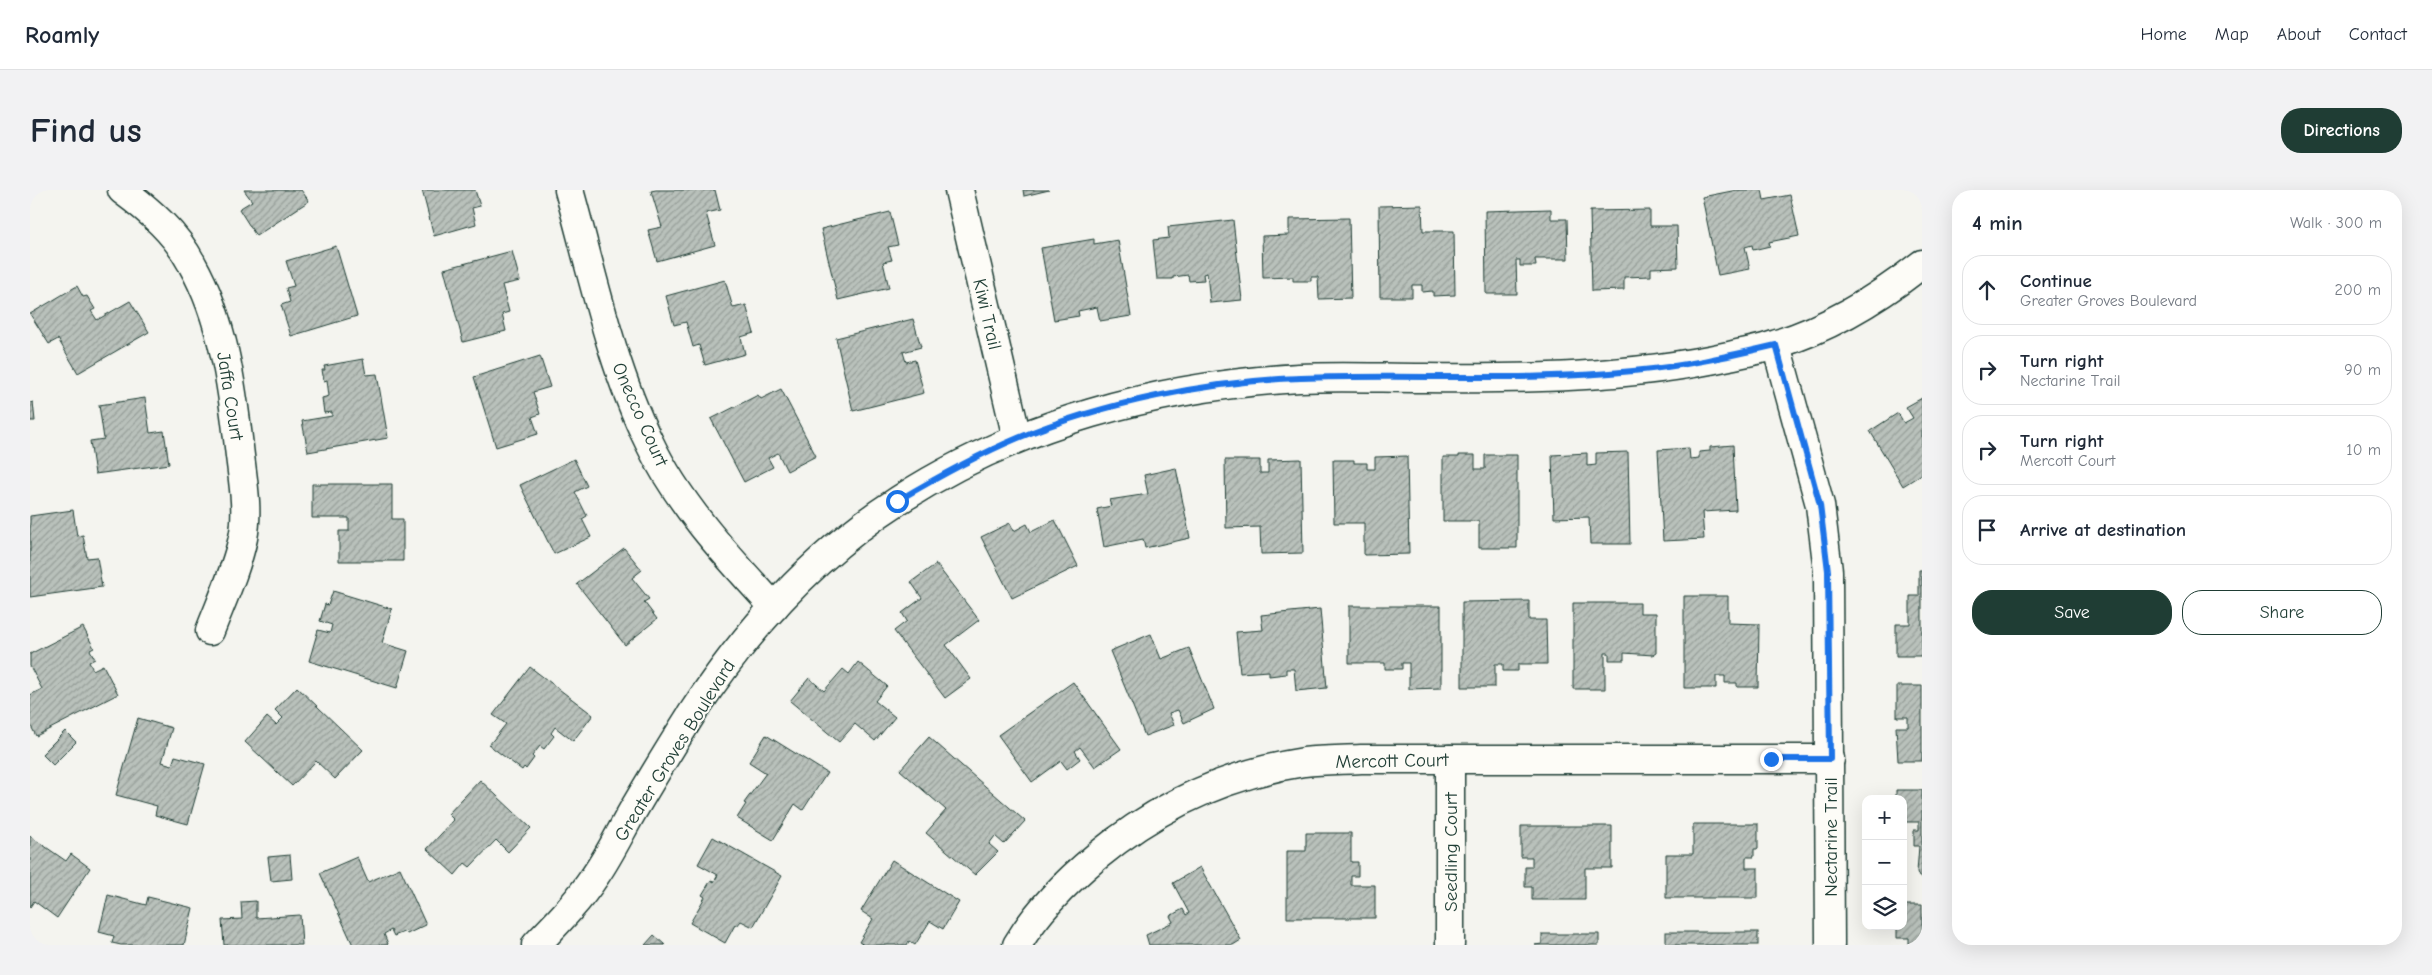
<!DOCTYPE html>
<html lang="en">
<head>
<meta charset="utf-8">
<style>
	:root { --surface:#fff; --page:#f2f2f3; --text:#1f2937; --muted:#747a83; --line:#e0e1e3; --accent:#1f3d34 }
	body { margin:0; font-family:"Comic Neue",sans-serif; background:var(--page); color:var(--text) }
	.controls { position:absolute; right:15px; bottom:15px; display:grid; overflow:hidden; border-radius:10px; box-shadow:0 5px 20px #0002 }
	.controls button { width:45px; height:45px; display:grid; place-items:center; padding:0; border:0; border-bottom:1px solid var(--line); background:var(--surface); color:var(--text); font:25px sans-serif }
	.stop { position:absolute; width:15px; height:15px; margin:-11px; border:4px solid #1a73e8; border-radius:50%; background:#fff }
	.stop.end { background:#1a73e8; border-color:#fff; box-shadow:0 1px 5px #0008 }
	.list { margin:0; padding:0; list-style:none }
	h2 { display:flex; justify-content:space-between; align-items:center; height:65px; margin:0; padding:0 20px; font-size:21px }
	h2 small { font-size:16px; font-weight:400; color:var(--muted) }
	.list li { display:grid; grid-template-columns:32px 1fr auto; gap:15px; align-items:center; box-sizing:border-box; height:70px; margin:0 10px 10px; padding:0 10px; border:1px solid var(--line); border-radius:20px }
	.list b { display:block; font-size:19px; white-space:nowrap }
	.list p { margin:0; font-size:16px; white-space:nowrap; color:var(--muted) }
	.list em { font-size:16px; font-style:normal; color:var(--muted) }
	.actions { display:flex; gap:10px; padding:15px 20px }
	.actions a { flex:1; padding:11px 0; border:1px solid var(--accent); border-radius:20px; text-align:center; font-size:18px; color:var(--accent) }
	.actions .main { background:var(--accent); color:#fff }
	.icon { flex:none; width:28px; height:28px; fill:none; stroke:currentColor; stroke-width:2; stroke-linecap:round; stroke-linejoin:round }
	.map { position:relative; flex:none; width:1892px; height:755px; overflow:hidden; border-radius:20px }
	header { display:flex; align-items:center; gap:30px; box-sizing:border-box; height:70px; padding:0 25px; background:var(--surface); border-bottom:1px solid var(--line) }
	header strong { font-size:24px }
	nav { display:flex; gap:28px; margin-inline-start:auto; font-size:18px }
	.intro { display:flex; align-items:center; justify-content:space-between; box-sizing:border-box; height:120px; padding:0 30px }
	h1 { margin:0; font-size:35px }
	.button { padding:12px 22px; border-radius:20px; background:var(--accent); color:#fff; font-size:18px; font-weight:700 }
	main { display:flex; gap:30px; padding:0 30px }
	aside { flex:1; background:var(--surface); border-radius:20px; box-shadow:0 5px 20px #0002 }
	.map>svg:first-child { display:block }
	.building { fill:url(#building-hatch); stroke:#1f3d34 }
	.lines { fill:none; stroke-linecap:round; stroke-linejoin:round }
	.minor-casing { stroke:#1f3d34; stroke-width:31 }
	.minor { stroke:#fdfcf7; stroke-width:28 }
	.route { stroke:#1a73e8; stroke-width:6 }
	.labels { text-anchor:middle; stroke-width:4; stroke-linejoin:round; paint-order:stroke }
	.street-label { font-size:19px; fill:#1f3d34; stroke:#fdfcf7 }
</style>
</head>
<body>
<header>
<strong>Roamly</strong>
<nav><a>Home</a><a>Map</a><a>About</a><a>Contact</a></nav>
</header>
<div class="intro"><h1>Find us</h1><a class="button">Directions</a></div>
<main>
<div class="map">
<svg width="1892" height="755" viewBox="0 0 1892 755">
	<defs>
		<pattern id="building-hatch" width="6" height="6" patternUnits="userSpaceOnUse" patternTransform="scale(1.25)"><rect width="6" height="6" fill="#b9c1bb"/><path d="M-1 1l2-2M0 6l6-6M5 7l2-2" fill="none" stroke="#969e99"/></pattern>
	</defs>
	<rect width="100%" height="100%" fill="#f4f4ef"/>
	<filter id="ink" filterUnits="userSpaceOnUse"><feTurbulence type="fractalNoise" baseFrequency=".02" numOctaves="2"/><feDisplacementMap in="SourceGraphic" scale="10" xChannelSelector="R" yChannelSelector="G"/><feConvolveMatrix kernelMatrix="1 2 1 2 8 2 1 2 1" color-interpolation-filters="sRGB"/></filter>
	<g filter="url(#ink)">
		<g class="building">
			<path d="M214 0H271L279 11 226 46 209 19 222 11Z"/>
			<path d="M392 0H445L450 16 442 18 446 34 404 46Z"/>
			<path d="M626 0H685L690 20 676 23 685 55 627 71 618 40 632 37 621 1Z"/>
			<path d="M993 0H1019L994 6Z"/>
			<path d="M1707 0H1732L1734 10 1760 5 1769 46 1739 52 1740 56 1723 60 1722 55 1715 57 1720 79 1688 85 1672 7Z"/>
			<path d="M1392 15 1393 41H1424L1425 105 1403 106V101L1392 102V95H1382V107H1350L1349 16Z"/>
			<path d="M1521 19V29H1537L1538 69H1505L1506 76H1490V70H1486L1487 104H1456L1455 21Z"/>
			<path d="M1620 20V36H1647L1648 77 1621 78V86L1594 87V100L1562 101 1560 21Z"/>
			<path d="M860 22 868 55 858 57 862 70 853 72 859 98 808 110 791 39Z"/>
			<path d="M1319 28 1321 108 1289 109 1288 87H1281V91H1263V87L1233 88 1232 46 1259 45V29Z"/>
			<path d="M1203 30 1212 110 1180 113 1177 83 1173 84 1174 90 1159 91 1158 85 1143 87V89H1127L1123 50 1139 48 1138 37Z"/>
			<path d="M1064 49V54L1088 50 1101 126 1070 131 1067 117 1048 121 1049 126 1024 130 1011 58Z"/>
			<path d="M306 56 327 126 261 146 251 115 260 112 256 98 264 96 256 71Z"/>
			<path d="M482 61 490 91 472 95 479 122 472 124 476 141 433 152 414 79Z"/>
			<path d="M695 90 703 118 716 115 724 143 711 147 715 164 675 175 669 155 663 157 656 132 644 135 636 106Z"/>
			<path d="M47 96 53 107 57 106 65 119 61 121 67 130 100 111 119 142 48 183 28 149 19 154 0 124Z"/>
			<path d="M883 129 891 157 873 162 876 172 885 170 894 203 823 221 806 148Z"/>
			<path d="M510 166 520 197 503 202 510 224 502 227 508 244 466 257 444 187Z"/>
			<path d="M333 169 336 185 347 184 358 248 278 262 272 231 302 226V222L294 223 292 208 299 206 297 190 294 191 292 180H295L294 176Z"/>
			<path d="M751 199 786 266 757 281 748 263 738 268 743 277 714 292 681 229 728 205 731 209Z"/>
			<path d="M115 208 120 243 134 241 139 274 65 284 60 251 74 249 69 215Z"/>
			<path d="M1892 208V284L1873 296 1840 241 1868 223 1874 233 1883 228 1876 217Z"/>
			<path d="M3 212 5 231H0V213Z"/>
			<path d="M1703 255 1706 320 1672 322 1674 349 1633 351 1628 260 1659 258 1660 269 1669 268V262L1680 261V257Z"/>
			<path d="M1598 262 1600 354H1560L1559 327 1524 328 1522 265 1557 263V276L1566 275V263Z"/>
			<path d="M1429 265H1445V279H1455V265H1487V358H1449V331H1413V267H1429Z"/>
			<path d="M1377 266 1379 364 1334 365V333H1304L1303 270H1324V273H1337V279H1345V267Z"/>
			<path d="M544 269 557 296 545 302 557 326 552 329 561 347 524 364 490 295Z"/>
			<path d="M1271 269 1273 363 1231 364 1230 337 1196 338 1195 270H1230V283H1238V270Z"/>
			<path d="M1146 278 1160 348 1115 358 1113 349 1074 357 1067 319 1081 316 1079 310 1118 304 1114 285Z"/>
			<path d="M282 294H362V329H373V371H309V341H319V328H282Z"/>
			<path d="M43 320 47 346 53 345 57 368 67 367 72 397 0 407V326Z"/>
			<path d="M1025 330 1048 376 982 408 951 347 980 333 984 341 997 334 1001 342Z"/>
			<path d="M594 358 612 380 602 388 619 409 614 412 627 429 595 455 547 394Z"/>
			<path d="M906 374 949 430 916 455 941 489 915 508 864 441 877 431 872 423 892 408 881 392Z"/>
			<path d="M1889 380H1892V466H1866V434H1880V406H1889Z"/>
			<path d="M303 401 362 419 352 453 378 461 367 498 279 471 288 440 300 443 302 435 290 431 295 414 298 415Z"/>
			<path d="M1654 406H1698V433L1729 434 1728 497H1707V493H1695V486H1686V498H1654Z"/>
			<path d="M1499 411V430H1516L1517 474H1488V481H1473V474H1465V497H1432V412Z"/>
			<path d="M1543 413H1610V423H1626V463L1623 465 1594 463V470H1579V463H1575V499H1543Z"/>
			<path d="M1319 416H1411V498L1379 499V473H1372V479H1355V473H1319Z"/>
			<path d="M1290 419 1297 498 1266 501 1264 479H1256V484L1239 486V481L1210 483 1206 442 1233 440 1231 425Z"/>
			<path d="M53 437 64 458 60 460 65 469 59 472 63 480 73 475 88 504 6 546 0 534V505L12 499 0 476V464Z"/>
			<path d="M1121 444 1131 469 1159 458 1184 519 1154 533 1148 520 1139 523 1144 535 1115 546 1080 461Z"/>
			<path d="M828 472 857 496 845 511 865 527 845 551 825 534 809 552 760 511 779 488 794 501 813 479 819 484Z"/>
			<path d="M500 477 563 525 543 551 525 537 521 543 524 546 514 559 510 556 502 566 504 568 496 579 494 577 492 580 459 555 476 534 463 525Z"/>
			<path d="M1043 492 1091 559 1065 577 1050 557 1045 561 1050 569 1037 579 1031 571 1002 592 968 545Z"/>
			<path d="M1867 496H1892V571H1868L1866 537H1878V527H1867Z"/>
			<path d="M267 497 333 560 305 589 286 571 262 596 215 552 237 527 246 535 253 528 245 520Z"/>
			<path d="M108 528 142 538 132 572 142 575 145 566 175 574 158 634 125 625 127 616 86 605Z"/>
			<path d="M35 541 46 552 23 575 12 564Z"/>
			<path d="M736 545 797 583 773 620 765 614 743 650 707 628 716 614 714 613 736 583 719 572Z"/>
			<path d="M899 547 995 631 974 654 965 646 959 654 968 662 945 685 896 643 916 620 870 580Z"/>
			<path d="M450 590 501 638 478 662 466 650 440 677 435 673 425 685 397 659 424 630 418 624Z"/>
			<path d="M1866 600H1892V687H1889L1887 682 1889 656H1884V640H1889V632H1873V609H1866Z"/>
			<path d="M1663 634H1728V659H1724V667H1716V678H1728V708H1636V664H1663Z"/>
			<path d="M1491 636H1582V678H1555V710H1502V697H1495V677H1502V667H1491Z"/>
			<path d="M1276 643H1321V672H1328V686H1321V695H1345V728H1257V661H1276Z"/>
			<path d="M0 646 36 671 41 664 60 678 27 728 4 711 0 717Z"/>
			<path d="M683 647 752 686 723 737 711 731 707 736 705 735 695 753 660 733 675 707 672 705 681 690 684 692 688 685 668 674Z"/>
			<path d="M260 665 262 689 241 691 238 667Z"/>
			<path d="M327 667 338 692 370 678 396 735 377 744 376 741 364 746 361 740 354 744 358 754 357 755H323L290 683Z"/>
			<path d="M862 670 929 712 913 739 900 731 885 755 879 751 877 755H834L829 752 843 729 831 721Z"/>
			<path d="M1170 677 1211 750 1203 755H1119L1116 745 1143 732 1140 726 1153 719 1156 725 1159 723 1143 693Z"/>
			<path d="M78 705 116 715 118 707 163 718 154 755H91L82 753 84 746 69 742Z"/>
			<path d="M226 711V728L270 725 272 755H194L192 730 212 729 211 712Z"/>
			<path d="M1873 715H1892V755H1879V748H1867V736H1873Z"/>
			<rect x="1636" y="742" width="92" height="13"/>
			<path d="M1512 744H1569V755H1505L1512 754Z"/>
			<path d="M624 745 635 755H615Z"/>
		</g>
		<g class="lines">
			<g class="minor-casing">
				<g id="minor">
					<path d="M92 0C119 20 146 43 162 74 193 129 202 195 209 257 212 286 219 319 213 348 206 380 192 410 180 441"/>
					<path d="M539 0C562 82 581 175 619 252 649 315 697 366 744 417"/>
					<path d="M929 0 987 248"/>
					<path d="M1746 155 1790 315 1798 381 1800 755"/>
					<path d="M1420 569V755"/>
					<path d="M506 755C527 733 548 712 565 686 579 666 590 643 602 622 622 588 642 555 663 522 717 440 786 363 869 310 988 233 1129 196 1269 188 1310 186 1352 188 1394 188 1495 189 1599 188 1699 166 1715 162 1732 160 1747 154 1799 138 1850 107 1892 74"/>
					<path d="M987 755C1007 721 1036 692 1066 667 1126 617 1196 584 1274 572 1293 570 1313 570 1331 569H1800"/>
				</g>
			</g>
			<use href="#minor" class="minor"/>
		</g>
	</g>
	<g class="lines" filter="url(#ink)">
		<path class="route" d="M867 311C906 288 945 266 988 248 1072 213 1180 191 1271 188 1382 184 1493 192 1603 181 1651 177 1699 166 1746 155L1790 315 1798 381 1800 569H1741"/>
	</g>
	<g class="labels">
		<g class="street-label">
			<text transform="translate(958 124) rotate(77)" y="7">Kiwi Trail</text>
			<text transform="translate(201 206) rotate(81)" y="7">Jaffa Court</text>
			<text transform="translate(611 224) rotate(66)" y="7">Onecco Court</text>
			<text transform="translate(644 560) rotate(-58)" y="7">Greater Groves Boulevard</text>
			<text transform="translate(1362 570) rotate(-1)" y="7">Mercott Court</text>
			<text transform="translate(1800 647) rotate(-90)" y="7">Nectarine Trail</text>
			<text transform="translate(1420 662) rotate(-90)" y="7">Seedling Court</text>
		</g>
	</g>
</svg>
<div class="controls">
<button>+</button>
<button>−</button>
<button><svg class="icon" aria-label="layers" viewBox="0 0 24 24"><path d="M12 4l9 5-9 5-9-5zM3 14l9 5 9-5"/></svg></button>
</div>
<div class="stop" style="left:867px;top:311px"></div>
<div class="stop end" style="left:1741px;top:569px"></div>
</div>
<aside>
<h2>4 min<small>Walk · 300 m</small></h2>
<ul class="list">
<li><svg class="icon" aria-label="ahead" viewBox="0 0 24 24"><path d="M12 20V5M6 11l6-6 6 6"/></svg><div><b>Continue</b><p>Greater Groves Boulevard</p></div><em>200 m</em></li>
<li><svg class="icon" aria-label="right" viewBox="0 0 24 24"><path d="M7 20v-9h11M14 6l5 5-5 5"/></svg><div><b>Turn right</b><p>Nectarine Trail</p></div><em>90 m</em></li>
<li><svg class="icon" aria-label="right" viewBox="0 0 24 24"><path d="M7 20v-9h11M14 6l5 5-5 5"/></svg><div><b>Turn right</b><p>Mercott Court</p></div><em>10 m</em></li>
<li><svg class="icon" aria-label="arrive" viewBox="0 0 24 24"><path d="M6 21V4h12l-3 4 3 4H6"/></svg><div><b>Arrive at destination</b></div></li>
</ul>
<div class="actions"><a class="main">Save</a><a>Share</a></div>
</aside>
</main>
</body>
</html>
